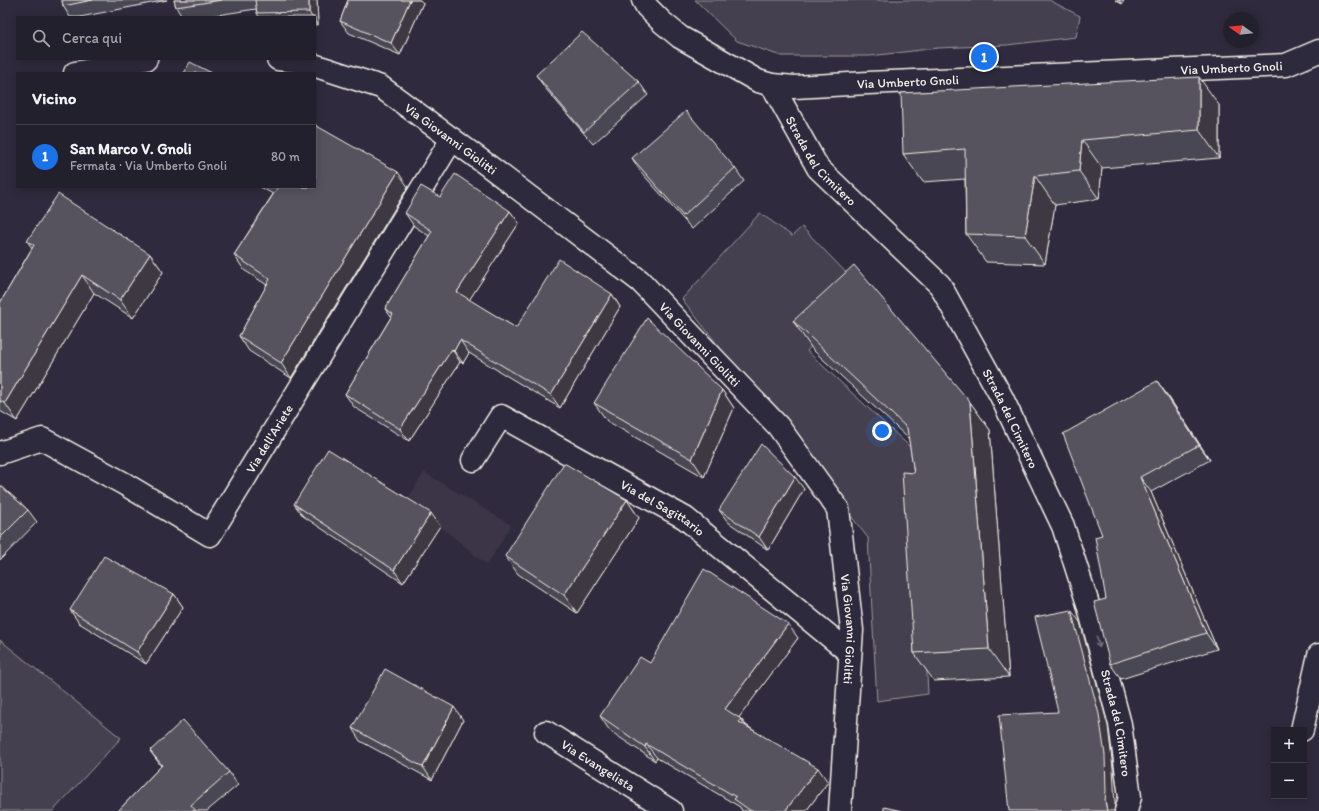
<!DOCTYPE html>
<html lang="it">
<head>
<meta charset="utf-8">
<style>
	:root { --surface:#23202e; --page:#2b2836; --text:#f1f3f6; --muted:#a3a3aa; --line:#403e4a; --accent:#1a73e8 }
	body { margin:0; font-family:Itim,sans-serif; background:var(--page); color:var(--text) }
	.controls { position:absolute; right:12px; bottom:12px; display:grid; overflow:hidden; border-radius:0px; box-shadow:0 2px 10px #0003 }
	.controls button { width:36px; height:36px; display:grid; place-items:center; padding:0; border:0; border-bottom:1px solid var(--line); background:var(--surface); color:var(--text); font:20px sans-serif }
	.compass { position:absolute; left:1223px; top:12px; width:36px; height:36px; border-radius:50%; background:var(--surface); box-shadow:0 2px 10px #0003; rotate:285deg }
	.you { position:absolute; left:882px; top:431px; width:14px; height:14px; margin:-10px; border:3px solid #fff; border-radius:50%; background:#1a73e8; box-shadow:0 0 0 6px #1a73e833 }
	.badge { display:grid; place-items:center; width:26px; height:26px; border-radius:50%; background:var(--accent); color:#fff; font-size:13px; font-weight:700 }
	.pin { position:absolute; translate:-50% -50%; border:2px solid #fff; box-shadow:0 1px 4px #0006 }
	.list { margin:0; padding:0; list-style:none }
	h2 { display:flex; justify-content:space-between; align-items:center; height:52px; margin:0; padding:0 16px; font-size:17px }
	h2 small { font-size:13px; font-weight:400; color:var(--muted) }
	.list li { display:grid; grid-template-columns:26px 1fr auto; gap:12px; align-items:center; box-sizing:border-box; height:64px; padding:0 16px; border-top:1px solid var(--line) }
	.list b { display:block; font-size:15px; white-space:nowrap }
	.list p { margin:0; font-size:13px; white-space:nowrap; color:var(--muted) }
	.list em { font-size:13px; font-style:normal; color:var(--muted) }
	.icon { flex:none; width:22px; height:22px; fill:none; stroke:currentColor; stroke-width:2; stroke-linecap:round; stroke-linejoin:round }
	.map { position:relative; flex:none; width:1319px; height:811px; overflow:hidden }
	.search { position:absolute; background:var(--surface); box-shadow:0 2px 10px #0003; left:16px; top:16px; width:300px; height:44px; display:flex; align-items:center; gap:10px; box-sizing:border-box; padding:0 14px; border-radius:0px; color:var(--muted); font-size:15px }
	.panel { position:absolute; background:var(--surface); box-shadow:0 2px 10px #0003; left:16px; top:72px; width:300px; height:116px; border-radius:0px }
	.map>svg:first-child { display:block }
	.built { fill:#3b3647 }
	.green { fill:#454050; stroke:#9c989c }
	.lines { fill:none; stroke-linecap:round; stroke-linejoin:round }
	.minor-casing { stroke:#f4f1e8; stroke-width:25 }
	.minor { stroke:#2f2a3d; stroke-width:22 }
	.wall { fill:#4a4752; stroke:#f4f1e8 }
	.shaded-wall { fill:#3c3942; stroke:#f4f1e8 }
	.building { fill:#56525f; stroke:#f4f1e8 }
	.oneway { stroke:#747079 }
	.labels { text-anchor:middle; stroke-width:3; stroke-linejoin:round; paint-order:stroke }
	.street-label { font-size:13px; fill:#f4f1e8; stroke:#2f2a3d }
</style>
</head>
<body>
<div class="map">
<svg width="1319" height="811" viewBox="0 0 1319 811">
	<rect width="100%" height="100%" fill="#2f2a3d"/>
	<filter id="ink" filterUnits="userSpaceOnUse"><feTurbulence type="fractalNoise" baseFrequency=".025" numOctaves="2"/><feDisplacementMap in="SourceGraphic" scale="8" xChannelSelector="R" yChannelSelector="G"/><feConvolveMatrix kernelMatrix="1 2 1 2 8 2 1 2 1" color-interpolation-filters="sRGB"/></filter>
	<g filter="url(#ink)">
		<path class="built" d="M424 472 511 525 487 565 408 499Z"/>
		<g class="green">
			<path d="M695 0H1049L1080 16 1076 37 1007 45 938 48 870 56H781L737 41Z"/>
			<path d="M760 213 792 236 802 227 861 288 807 351 922 458 918 500 928 694 877 701 868 538 682 299Z"/>
			<path d="M0 640 121 738 53 811H0Z"/>
		</g>
		<g class="lines">
			<g class="minor-casing">
				<g id="minor">
					<path id="s1" d="M643 0 647 7 662 22 680 37 758 81 772 85 794 87 868 83 1286 65 1319 51"/>
					<path id="s2" d="M278 59 304 62 381 87 486 164 640 281 778 426 838 509 852 630 840 811"/>
					<path d="M75 73 146 59"/>
					<path id="s3" d="M772 85 818 168 940 285 1001 396 1063 526 1088 604 1120 724 1130 797 1126 811"/>
					<path id="s4" d="M0 453 42 439 123 483 210 535 452 139"/>
					<path id="s5" d="M473 460 501 416 685 518 850 653"/>
					<path d="M1302 730 1319 655"/>
					<path id="s6" d="M546 732 671 811"/>
				</g>
			</g>
			<use href="#minor" class="minor"/>
		</g>
		<g class="wall">
			<path d="M62 0H167L80 17H70L63 6Z"/>
			<path d="M174 0H317L318 25H315V17H259L257 13 256 9 204 17H182L176 7Z"/>
			<path d="M348 0H420L423 3 400 55 349 33 340 21Z"/>
			<path d="M1115 0H1124L1122 4Z"/>
			<path d="M536 75 639 82 648 95 593 144 545 88Z"/>
			<path d="M1219 105V158L1102 168 1099 199 1055 205 1045 264 986 262 966 234 965 179 923 182 903 154Z"/>
			<path d="M315 124 316 126 408 187 291 378 249 351 239 336 267 285 244 270 234 255 273 194 260 187H315Z"/>
			<path d="M632 158 735 168 744 181 692 229 640 171Z"/>
			<path d="M440 197 510 211 519 223 469 300 516 328 612 294 620 307 560 408 469 353 463 363 460 362 409 441 354 407 345 394 391 317 385 309 429 236 414 226 405 213Z"/>
			<path d="M27 241 150 254 163 272 133 318 94 293 17 421 0 411V303L32 248Z"/>
			<path d="M793 321 970 402 990 430 1009 677 934 681 914 653V473L909 439 813 350Z"/>
			<path d="M722 390 734 408 704 477 607 421 594 403Z"/>
			<path d="M1168 396 1210 460 1151 492 1217 649 1121 679 1110 664 1102 535Z"/>
			<path d="M0 485 28 510 37 522 0 560Z"/>
			<path d="M804 489 768 550 728 522 719 510Z"/>
			<path d="M627 500 639 518 577 613 518 574 505 556Z"/>
			<path d="M294 504 440 526 403 583 303 516Z"/>
			<path d="M174 594 183 607 146 664 79 623 70 610Z"/>
			<path d="M798 638 739 717 741 719 746 725 828 782 806 811H742L740 807 657 758 655 761 610 731 600 716 650 663Z"/>
			<path d="M463 720 432 780 360 741 352 728Z"/>
			<path d="M150 751 229 772 238 785 207 811H118L161 766Z"/>
		</g>
		<g class="shaded-wall">
			<path d="M309 0H317L318 25 315 21V17H312L309 12Z"/>
			<path d="M410 0H420L423 3 400 55 391 43Z"/>
			<path d="M1119 0H1124L1122 4Z"/>
			<path d="M1199 77 1219 105V158L1199 130Z"/>
			<path d="M1082 140 1102 168 1099 199 1079 171Z"/>
			<path d="M398 172 408 187 291 378 281 363Z"/>
			<path d="M1035 176 1055 205 1045 264 1025 236Z"/>
			<path d="M510 211 519 223 466 305 457 292Z"/>
			<path d="M150 254 163 272 133 318 120 300Z"/>
			<path d="M82 275 94 293 17 421 5 403Z"/>
			<path d="M612 294 620 307 560 408 551 395Z"/>
			<path d="M460 340 469 353 463 363 454 351Z"/>
			<path d="M452 349 460 362 409 441 400 429Z"/>
			<path d="M1157 381 1168 396 1210 460 1199 445Z"/>
			<path d="M722 390 734 408 704 477 692 459Z"/>
			<path d="M970 402 990 430 1009 677 989 649Z"/>
			<path d="M795 477 804 489 768 550 759 537Z"/>
			<path d="M1140 477 1151 492 1217 649 1206 633Z"/>
			<path d="M627 500 639 518 577 613 564 595Z"/>
			<path d="M431 513 440 526 403 583 394 570Z"/>
			<path d="M174 594 183 607 146 664 137 652Z"/>
			<path d="M1071 610 1080 622 1108 726 1113 768 1115 804 1114 811H1107Z"/>
			<path d="M788 624 798 638 735 723 725 709Z"/>
			<path d="M454 707 463 720 432 780 423 767Z"/>
			<path d="M741 719 751 733 739 722Z"/>
			<path d="M646 744 657 758 655 761 645 747Z"/>
			<path d="M818 768 828 782 806 811H785Z"/>
		</g>
		<g class="building">
			<path d="M62 0H93L63 6Z"/>
			<path d="M174 0H222L176 7Z"/>
			<path d="M255 0H309V12L257 13Z"/>
			<path d="M348 0H410L391 43 340 21Z"/>
			<path d="M582 32 639 82 584 132 536 75Z"/>
			<path d="M190 62 212 73H184Z"/>
			<path d="M1199 77V130L1082 140 1079 171 1035 176 1025 236 966 234 965 149 903 154 901 93Z"/>
			<path d="M686 111 735 168 683 216 632 158Z"/>
			<path d="M315 125 398 172 281 363 239 336 270 279 234 255 278 187H315Z"/>
			<path d="M455 174 510 211 457 292 516 328 559 259 612 294 551 395 460 340 454 351 452 349 400 429 345 394 393 314 385 309 432 231 405 213 421 186 440 197Z"/>
			<path d="M58 194 150 254 120 300 82 275 5 403 0 401V303L34 245 27 241Z"/>
			<path d="M854 265 970 402 989 649 914 653 902 472 914 473 907 428 793 321Z"/>
			<path d="M647 318 722 390 692 459 594 403Z"/>
			<path d="M1157 381 1199 445 1140 477 1206 633 1110 664 1094 602 1106 599 1095 537 1102 535 1063 434Z"/>
			<path d="M761 444 795 477 759 537 719 510Z"/>
			<path d="M328 449 431 513 394 570 294 504Z"/>
			<path d="M564 463 627 500 564 595 505 556Z"/>
			<path d="M0 485 28 510 0 538Z"/>
			<path d="M104 556 174 594 137 652 70 610Z"/>
			<path d="M704 569 788 624 725 709 741 719 739 722 818 768 785 811H751L734 799 736 797 646 744 645 747 600 716 640 657 650 663Z"/>
			<path d="M1071 610 1099 714 1105 755 1106 791 1105 801 1107 811H1009L999 715 1058 712 1035 617Z"/>
			<path d="M385 669 454 707 423 767 352 728Z"/>
			<path d="M183 720 229 772 191 805 196 811H118L162 765 150 751Z"/>
			<path d="M884 807 902 811H884Z"/>
		</g>
		<defs><path id="oneway-shaft" d="M-6 0H5M1.5-3L5.5 0L1.5 3" fill="none" stroke-width="1.6" stroke-linecap="round" stroke-linejoin="round"/></defs>
		<use class="oneway" href="#oneway-shaft" transform="translate(1098 642) rotate(75)"/>
	</g>
	<g class="labels">
		<g class="street-label">
			<text dy="5" stroke="none"><textPath href="#s1" startOffset="617">Via Umberto Gnoli</textPath></text>
			<text dy="5" stroke="none"><textPath href="#s1" startOffset="293">Via Umberto Gnoli</textPath></text>
			<text dy="5" stroke="none"><textPath href="#s2" startOffset="194">Via Giovanni Giolitti</textPath></text>
			<text dy="5" stroke="none"><textPath href="#s3" startOffset="91">Strada del Cimitero</textPath></text>
			<text dy="5" stroke="none"><textPath href="#s2" startOffset="518">Via Giovanni Giolitti</textPath></text>
			<text dy="5" stroke="none"><textPath href="#s3" startOffset="415">Strada del Cimitero</textPath></text>
			<text dy="5" stroke="none"><textPath href="#s4" startOffset="351">Via dell'Ariete</textPath></text>
			<text dy="5" stroke="none"><textPath href="#s5" startOffset="238">Via del Sagittario</textPath></text>
			<text dy="5" stroke="none"><textPath href="#s2" startOffset="854">Via Giovanni Giolitti</textPath></text>
			<text dy="5" stroke="none"><textPath href="#s3" startOffset="739">Strada del Cimitero</textPath></text>
			<text dy="5" stroke="none"><textPath href="#s6" startOffset="62">Via Evangelista</textPath></text>
		</g>
	</g>
</svg>
<div class="controls">
<button>+</button>
<button>−</button>
</div>
<svg class="compass" viewBox="-18 -18 36 36"><path d="M0-13l5 13h-10z" fill="#e53935"/><path d="M0 13l5-13h-10z" fill="#a3a3aa"/></svg>
<div class="you"></div>
<div class="pin badge" style="left:984px;top:57px">1</div>
<div class="search"><svg class="icon" aria-label="search" viewBox="0 0 24 24"><circle cx="10" cy="10" r="6"/><path d="M15 15l6 6"/></svg>Cerca qui</div>
<section class="panel">
<h2>Vicino<small></small></h2>
<ul class="list">
<li><span class="badge">1</span><div><b>San Marco V. Gnoli</b><p>Fermata · Via Umberto Gnoli</p></div><em>80 m</em></li>
</ul>
</section>
</div>
</body>
</html>
